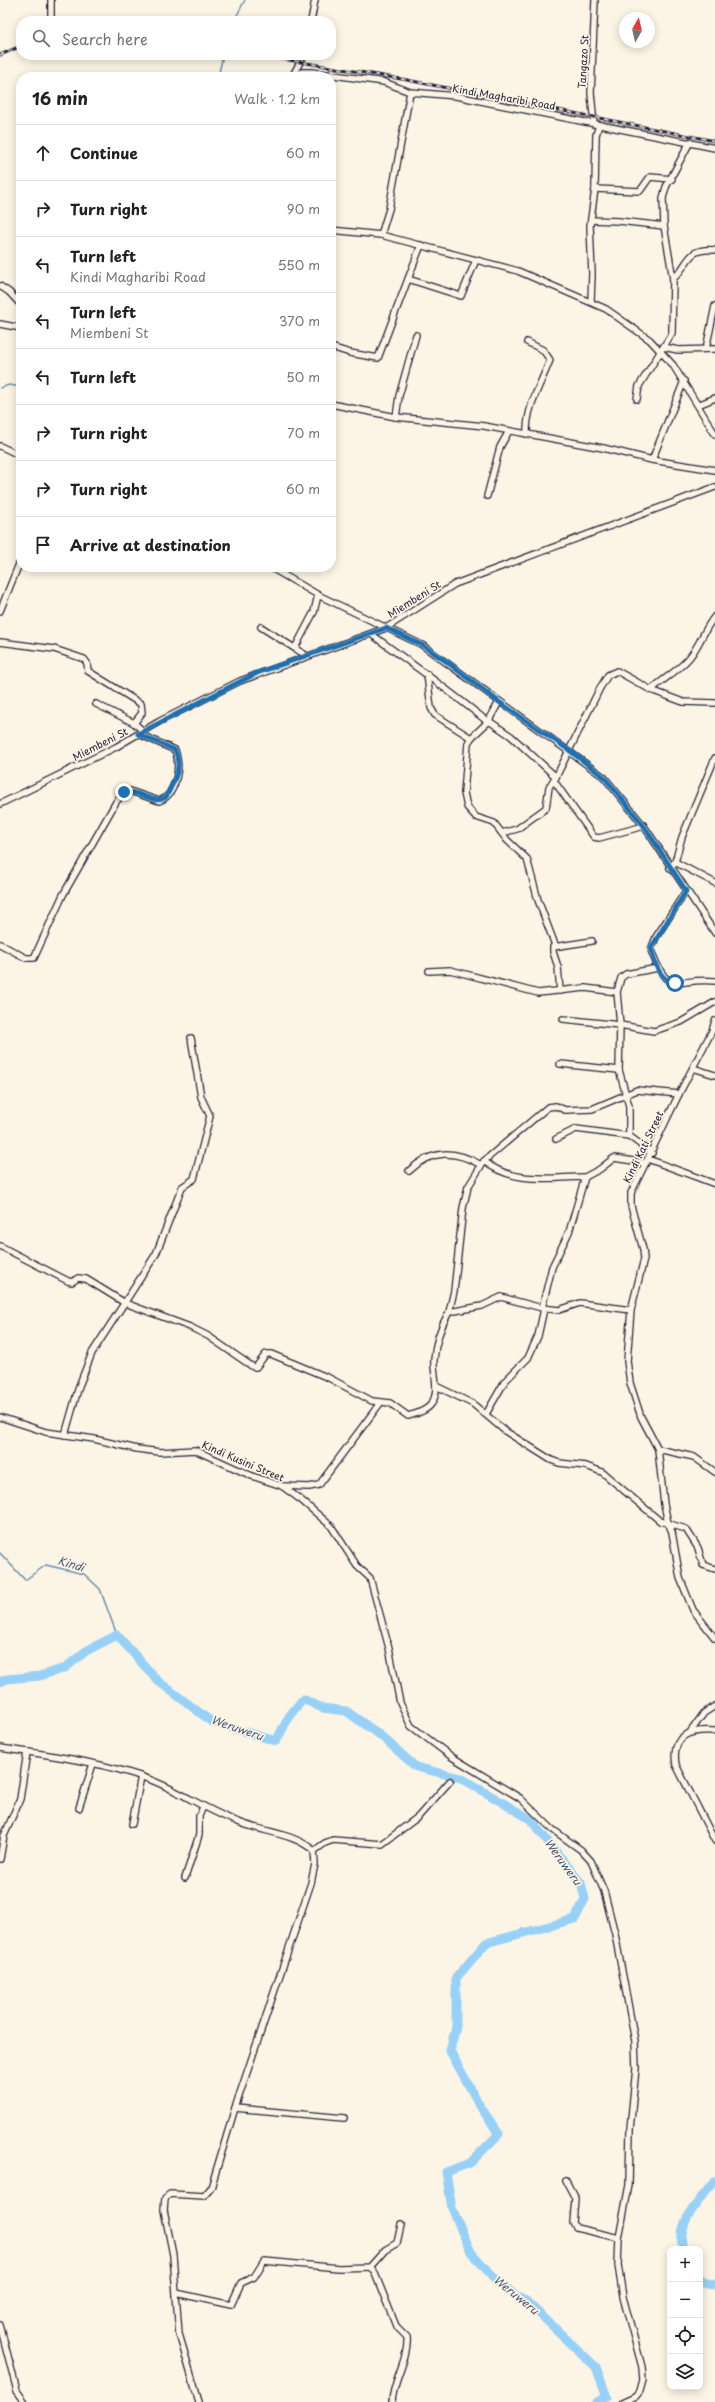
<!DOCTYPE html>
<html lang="en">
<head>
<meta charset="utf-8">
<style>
	:root { --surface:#fff; --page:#f2f2f2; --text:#202124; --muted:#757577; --line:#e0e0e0 }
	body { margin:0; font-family:"Playpen Sans",sans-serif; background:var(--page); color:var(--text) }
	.controls { position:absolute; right:12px; bottom:12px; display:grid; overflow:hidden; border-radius:8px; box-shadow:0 2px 10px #0003 }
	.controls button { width:36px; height:36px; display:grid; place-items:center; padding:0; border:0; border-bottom:1px solid var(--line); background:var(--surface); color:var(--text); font:20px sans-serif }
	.compass { position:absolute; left:619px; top:12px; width:36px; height:36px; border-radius:50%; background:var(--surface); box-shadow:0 2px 10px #0003; rotate:8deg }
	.stop { position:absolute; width:12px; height:12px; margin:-9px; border:3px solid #1f6fb2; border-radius:50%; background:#fff }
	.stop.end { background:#1f6fb2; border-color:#fff; box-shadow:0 1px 4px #0008 }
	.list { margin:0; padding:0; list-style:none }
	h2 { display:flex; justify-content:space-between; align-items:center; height:52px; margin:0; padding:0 16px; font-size:17px }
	h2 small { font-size:13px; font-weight:400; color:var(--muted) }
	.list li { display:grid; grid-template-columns:26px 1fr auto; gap:12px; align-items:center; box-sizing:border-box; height:56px; padding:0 16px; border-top:1px solid var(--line) }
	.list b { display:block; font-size:15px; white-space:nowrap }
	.list p { margin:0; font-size:13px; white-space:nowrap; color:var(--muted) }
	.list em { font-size:13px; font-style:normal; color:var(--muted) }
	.icon { flex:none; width:22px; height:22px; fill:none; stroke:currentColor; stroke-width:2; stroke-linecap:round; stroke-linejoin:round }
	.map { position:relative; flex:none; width:715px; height:2402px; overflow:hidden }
	.search { position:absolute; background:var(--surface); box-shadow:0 2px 10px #0003; left:16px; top:16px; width:320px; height:44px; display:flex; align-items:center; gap:10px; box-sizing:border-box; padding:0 14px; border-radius:16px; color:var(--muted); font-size:15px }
	.panel { position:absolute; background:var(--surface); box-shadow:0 2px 10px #0003; left:16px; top:72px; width:320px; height:500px; border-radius:16px }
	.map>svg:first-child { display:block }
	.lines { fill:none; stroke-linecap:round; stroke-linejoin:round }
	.stream { stroke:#698bac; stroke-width:1.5 }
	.river { stroke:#98d1f7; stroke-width:9 }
	.minor-casing { stroke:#22223b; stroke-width:8 }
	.minor { stroke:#fcf5e5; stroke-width:5.5 }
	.rail-casing { stroke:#22223b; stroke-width:3 }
	.rail { stroke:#fcf5e5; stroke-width:1.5; stroke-dasharray:4.5; stroke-linecap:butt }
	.route { stroke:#1f6fb2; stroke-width:5 }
	.labels { text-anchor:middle; stroke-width:3.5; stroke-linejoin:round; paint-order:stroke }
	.street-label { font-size:10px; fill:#22223b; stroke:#fcf5e5 }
	.water-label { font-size:11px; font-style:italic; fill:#455773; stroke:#fcf5e5 }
</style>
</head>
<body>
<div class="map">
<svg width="715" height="2402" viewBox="0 0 715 2402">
	<rect width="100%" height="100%" fill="#fcf5e5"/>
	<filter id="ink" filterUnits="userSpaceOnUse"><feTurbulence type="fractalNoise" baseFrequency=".025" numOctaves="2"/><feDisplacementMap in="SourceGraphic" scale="8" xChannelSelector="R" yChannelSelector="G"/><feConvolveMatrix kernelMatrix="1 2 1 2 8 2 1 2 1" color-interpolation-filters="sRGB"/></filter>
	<g filter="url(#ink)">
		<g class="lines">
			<g class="stream">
				<path d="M234 21 245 0"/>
				<path d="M218 77 223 55"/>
				<path d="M0 388 9 385 21 387"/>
				<path d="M0 1553 25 1580 46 1565 84 1574 100 1589 117 1635"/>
			</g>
			<g class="river">
				<path d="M0 1682 7 1679 40 1676 65 1668 86 1651 117 1635 158 1681 212 1722 276 1741 290 1715 303 1699 322 1708 346 1711 380 1735 416 1767 461 1778 530 1819 581 1883 585 1899 575 1919 486 1943 456 1978V2026L450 2051 480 2106 499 2134 470 2163 446 2172 452 2208 471 2252 500 2285 526 2301 596 2367 607 2397 597 2402"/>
				<path d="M683 2249C675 2224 700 2199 715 2181"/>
				<path d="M700 2278 706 2283 715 2284"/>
			</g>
			<g class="minor-casing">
				<g id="minor">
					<path d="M51 21V0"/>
					<path d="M311 21 315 0"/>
					<path d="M293 75 304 55"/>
					<path d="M291 77 302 72H312L384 82 410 92 456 96 715 148"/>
					<path d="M594 124 591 93 595 0"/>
					<path d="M595 189 640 191 650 177 672 179"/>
					<path d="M591 220 619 221 664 226"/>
					<path d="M331 230 381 235 518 271 606 309 650 340 673 365 715 434"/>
					<path d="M381 235 389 209 410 92"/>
					<path d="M408 279 461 296 476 260"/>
					<path d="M673 279C690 264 686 247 715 250"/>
					<path d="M0 286 9 292 21 305"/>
					<path d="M591 301 592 274 590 226 595 189 596 135 599 125"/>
					<path d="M0 324 21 328"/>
					<path d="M331 347 350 353 378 358 421 245"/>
					<path d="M664 347 678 350 715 349"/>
					<path d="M706 349 715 306"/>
					<path d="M637 399 639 386 672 333 673 279 664 226 663 198 666 187 690 142"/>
					<path d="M331 404 396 417 484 426 603 448 652 460 715 470"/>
					<path d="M698 405 715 398"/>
					<path d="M396 417 399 396 416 335"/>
					<path d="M527 434C526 407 541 384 550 360L543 350 527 342"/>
					<path d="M0 446 21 456"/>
					<path d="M652 460 684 381"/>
					<path d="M487 496 500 447 509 431"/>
					<path d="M270 567 318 595 422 645 604 777 644 826 715 933"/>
					<path d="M0 611 21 559"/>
					<path d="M261 627 307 656"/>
					<path d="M371 634C411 663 450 691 488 722"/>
					<path d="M0 642 54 649 84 659 87 663 88 671 141 704 142 713 134 723"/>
					<path d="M295 648 314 612 318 595"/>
					<path d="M427 674 431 708 435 715 471 738"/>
					<path d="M651 690C663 679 679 670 689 658 700 645 704 629 715 616"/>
					<path d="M499 702 488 722 471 738 468 743 464 793 467 807 476 817 494 823 507 840 527 859 538 900 555 945"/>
					<path d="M96 704 134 723 143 731"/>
					<path d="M489 721 511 736 555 776"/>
					<path d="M0 804 116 747 160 721 240 681 386 628 455 584 715 487"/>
					<path d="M644 826 599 838 594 837 554 781 600 688 608 675 617 671 651 690 683 702 715 703"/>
					<path d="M502 833 517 829 546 808 549 787 554 779"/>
					<path d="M675 862 715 883"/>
					<path d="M670 868 675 862 682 837 715 758"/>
					<path d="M686 891 656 937 651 950C670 1001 676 976 715 981"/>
					<path d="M0 944 26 958H34L63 895 116 802 124 792 130 791 159 801C177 795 181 765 175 750L139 734"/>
					<path d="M429 971 450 970 538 993 585 988 617 992"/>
					<path d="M560 991 558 967 553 952V947L592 941"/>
					<path d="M563 1019 620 1025 654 1031 681 1022 715 1002"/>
					<path d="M715 1021 712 1031 679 1094 631 1193V1206L643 1249 644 1259 631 1310 627 1361 630 1383 641 1417 658 1449 664 1504 668 1523 672 1532 680 1578 693 1610 715 1638"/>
					<path d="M560 1064 619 1070"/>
					<path d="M693 1068 715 1075"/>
					<path d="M556 1139 576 1129 629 1136"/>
					<path d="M652 1153 629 1136V1106L619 1070 620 1025 617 992 621 978 626 974 658 968"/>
					<path d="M648 1159 715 1184"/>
					<path d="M484 1161C513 1185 551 1177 585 1177"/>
					<path d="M409 1171C432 1149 455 1150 481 1165"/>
					<path d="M0 1246 68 1281 72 1282 78 1278 86 1279 125 1303 190 1327 208 1336 253 1367H256L266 1354H271L329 1378 372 1401 390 1403 408 1416C416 1414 428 1410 432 1403 440 1390 433 1373 434 1360 435 1344 441 1326 449 1312L482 1306 501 1297 542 1308 559 1310 580 1303 631 1310"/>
					<path d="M542 1308 552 1267 569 1232 585 1177 600 1169 614 1158 646 1163"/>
					<path d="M449 1312 454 1291 463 1208 468 1187 484 1161 548 1107 556 1106 565 1110 592 1109 637 1090 679 1094"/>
					<path d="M436 1386 473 1404 505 1431 551 1460 559 1463 586 1466 602 1472 660 1521 686 1529 698 1548 703 1565 715 1569"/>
					<path d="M486 1414 505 1381 528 1358 538 1336 544 1309"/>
					<path d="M0 1417 46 1432 94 1439 137 1449 160 1452 195 1450 252 1476 282 1486 301 1500 331 1526 357 1566 370 1578 389 1648 400 1703 411 1726 452 1757 520 1798 552 1829 581 1850 591 1861 604 1891 615 1934 635 2041 636 2068 630 2129 629 2185 619 2238 618 2265 623 2297 642 2367 643 2380 640 2391 636 2396 623 2402"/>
					<path d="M65 1435 79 1386 92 1353 156 1254 182 1187 194 1179 210 1116 201 1097 191 1038"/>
					<path d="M658 1449 694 1457 715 1472"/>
					<path d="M282 1486 309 1487 319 1485 381 1402"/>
					<path d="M691 1731 704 1713 715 1706"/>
					<path d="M715 1731C689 1729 671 1735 676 1765L715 1841"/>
					<path d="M0 1748C50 1755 103 1762 151 1780 182 1792 209 1812 241 1823 264 1832 296 1834 314 1851L315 1864 311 1883 235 2108 211 2188 204 2196 170 2194 165 2198 164 2210 173 2255 179 2334 199 2402"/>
					<path d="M79 1808 93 1764"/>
					<path d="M132 1824 141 1776"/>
					<path d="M314 1851 325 1843 333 1840 382 1844 418 1817 450 1781"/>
					<path d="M0 1859 4 1836 20 1799 27 1752"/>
					<path d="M185 1878 199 1835V1816L203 1807"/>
					<path d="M235 2108 344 2118"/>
					<path d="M566 2181 575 2198 573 2223 576 2228 619 2238"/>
					<path d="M370 2267 374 2271 396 2326 407 2337C409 2359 393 2380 392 2402"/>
					<path d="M176 2293 231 2305 241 2283 254 2277 264 2261 339 2268 370 2267 385 2250 397 2243 401 2225"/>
					<path d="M0 2325 17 2391 25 2402"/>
				</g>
			</g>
			<use href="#minor" class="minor"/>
			<g class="rail-casing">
				<g id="rail">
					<path d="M0 55 21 46"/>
					<path d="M259 55 407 80 715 141"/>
				</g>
			</g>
			<use href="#rail" class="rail"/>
		</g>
	</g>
	<g class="lines" filter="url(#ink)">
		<path class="route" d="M124 792C138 789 154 806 166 797 174 781 183 767 175 750L138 734 257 673 386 628 422 645 447 662 499 702 569 750 604 777 644 826 686 891 651 948C654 961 659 981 675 983"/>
	</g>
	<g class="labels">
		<g class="street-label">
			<text transform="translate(583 62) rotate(-87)" y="4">Tangazo St</text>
			<text transform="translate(504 97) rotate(10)" y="4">Kindi Magharibi Road</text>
			<text transform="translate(414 599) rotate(-32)" y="4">Miembeni St</text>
			<text transform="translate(100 744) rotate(-27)" y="4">Miembeni St</text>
			<text transform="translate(643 1147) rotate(-64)" y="4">Kindi Kati Street</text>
			<text transform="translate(243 1461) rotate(23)" y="4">Kindi Kusini Street</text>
		</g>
		<g class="water-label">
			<text transform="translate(71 1564) rotate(17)" y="4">Kindi</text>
			<text transform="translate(237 1728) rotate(19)" y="4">Weruweru</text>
			<text transform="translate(563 1862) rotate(54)" y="4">Weruweru</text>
			<text transform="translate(516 2295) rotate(39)" y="4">Weruweru</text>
		</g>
	</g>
</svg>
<div class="controls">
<button>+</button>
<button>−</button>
<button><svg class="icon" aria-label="locate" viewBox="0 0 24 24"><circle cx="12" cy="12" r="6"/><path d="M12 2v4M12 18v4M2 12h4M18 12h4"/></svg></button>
<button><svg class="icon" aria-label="layers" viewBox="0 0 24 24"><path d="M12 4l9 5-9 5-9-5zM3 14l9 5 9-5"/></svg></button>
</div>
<svg class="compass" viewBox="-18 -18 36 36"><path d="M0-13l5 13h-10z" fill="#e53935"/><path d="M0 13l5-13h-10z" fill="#757577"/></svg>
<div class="stop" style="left:675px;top:983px"></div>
<div class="stop end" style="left:124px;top:792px"></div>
<div class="search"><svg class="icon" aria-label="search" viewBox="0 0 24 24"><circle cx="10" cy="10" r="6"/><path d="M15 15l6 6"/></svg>Search here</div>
<section class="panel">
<h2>16 min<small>Walk · 1.2 km</small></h2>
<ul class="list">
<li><svg class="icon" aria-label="ahead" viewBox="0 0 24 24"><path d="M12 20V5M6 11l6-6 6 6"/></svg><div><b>Continue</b></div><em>60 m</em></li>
<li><svg class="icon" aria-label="right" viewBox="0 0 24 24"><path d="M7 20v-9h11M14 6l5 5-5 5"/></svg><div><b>Turn right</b></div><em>90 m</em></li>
<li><svg class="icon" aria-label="left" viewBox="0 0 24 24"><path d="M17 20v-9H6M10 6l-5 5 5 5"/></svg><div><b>Turn left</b><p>Kindi Magharibi Road</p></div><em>550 m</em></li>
<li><svg class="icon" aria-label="left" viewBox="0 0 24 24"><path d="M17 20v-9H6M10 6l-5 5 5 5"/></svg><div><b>Turn left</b><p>Miembeni St</p></div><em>370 m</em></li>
<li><svg class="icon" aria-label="left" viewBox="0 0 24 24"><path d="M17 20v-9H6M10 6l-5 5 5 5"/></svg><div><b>Turn left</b></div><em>50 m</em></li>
<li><svg class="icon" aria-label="right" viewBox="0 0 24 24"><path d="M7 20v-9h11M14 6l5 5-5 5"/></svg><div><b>Turn right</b></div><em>70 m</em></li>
<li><svg class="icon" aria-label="right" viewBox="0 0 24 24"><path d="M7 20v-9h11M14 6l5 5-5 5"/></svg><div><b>Turn right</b></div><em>60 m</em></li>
<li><svg class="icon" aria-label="arrive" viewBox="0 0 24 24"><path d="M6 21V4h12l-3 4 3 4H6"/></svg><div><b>Arrive at destination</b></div></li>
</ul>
</section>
</div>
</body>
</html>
